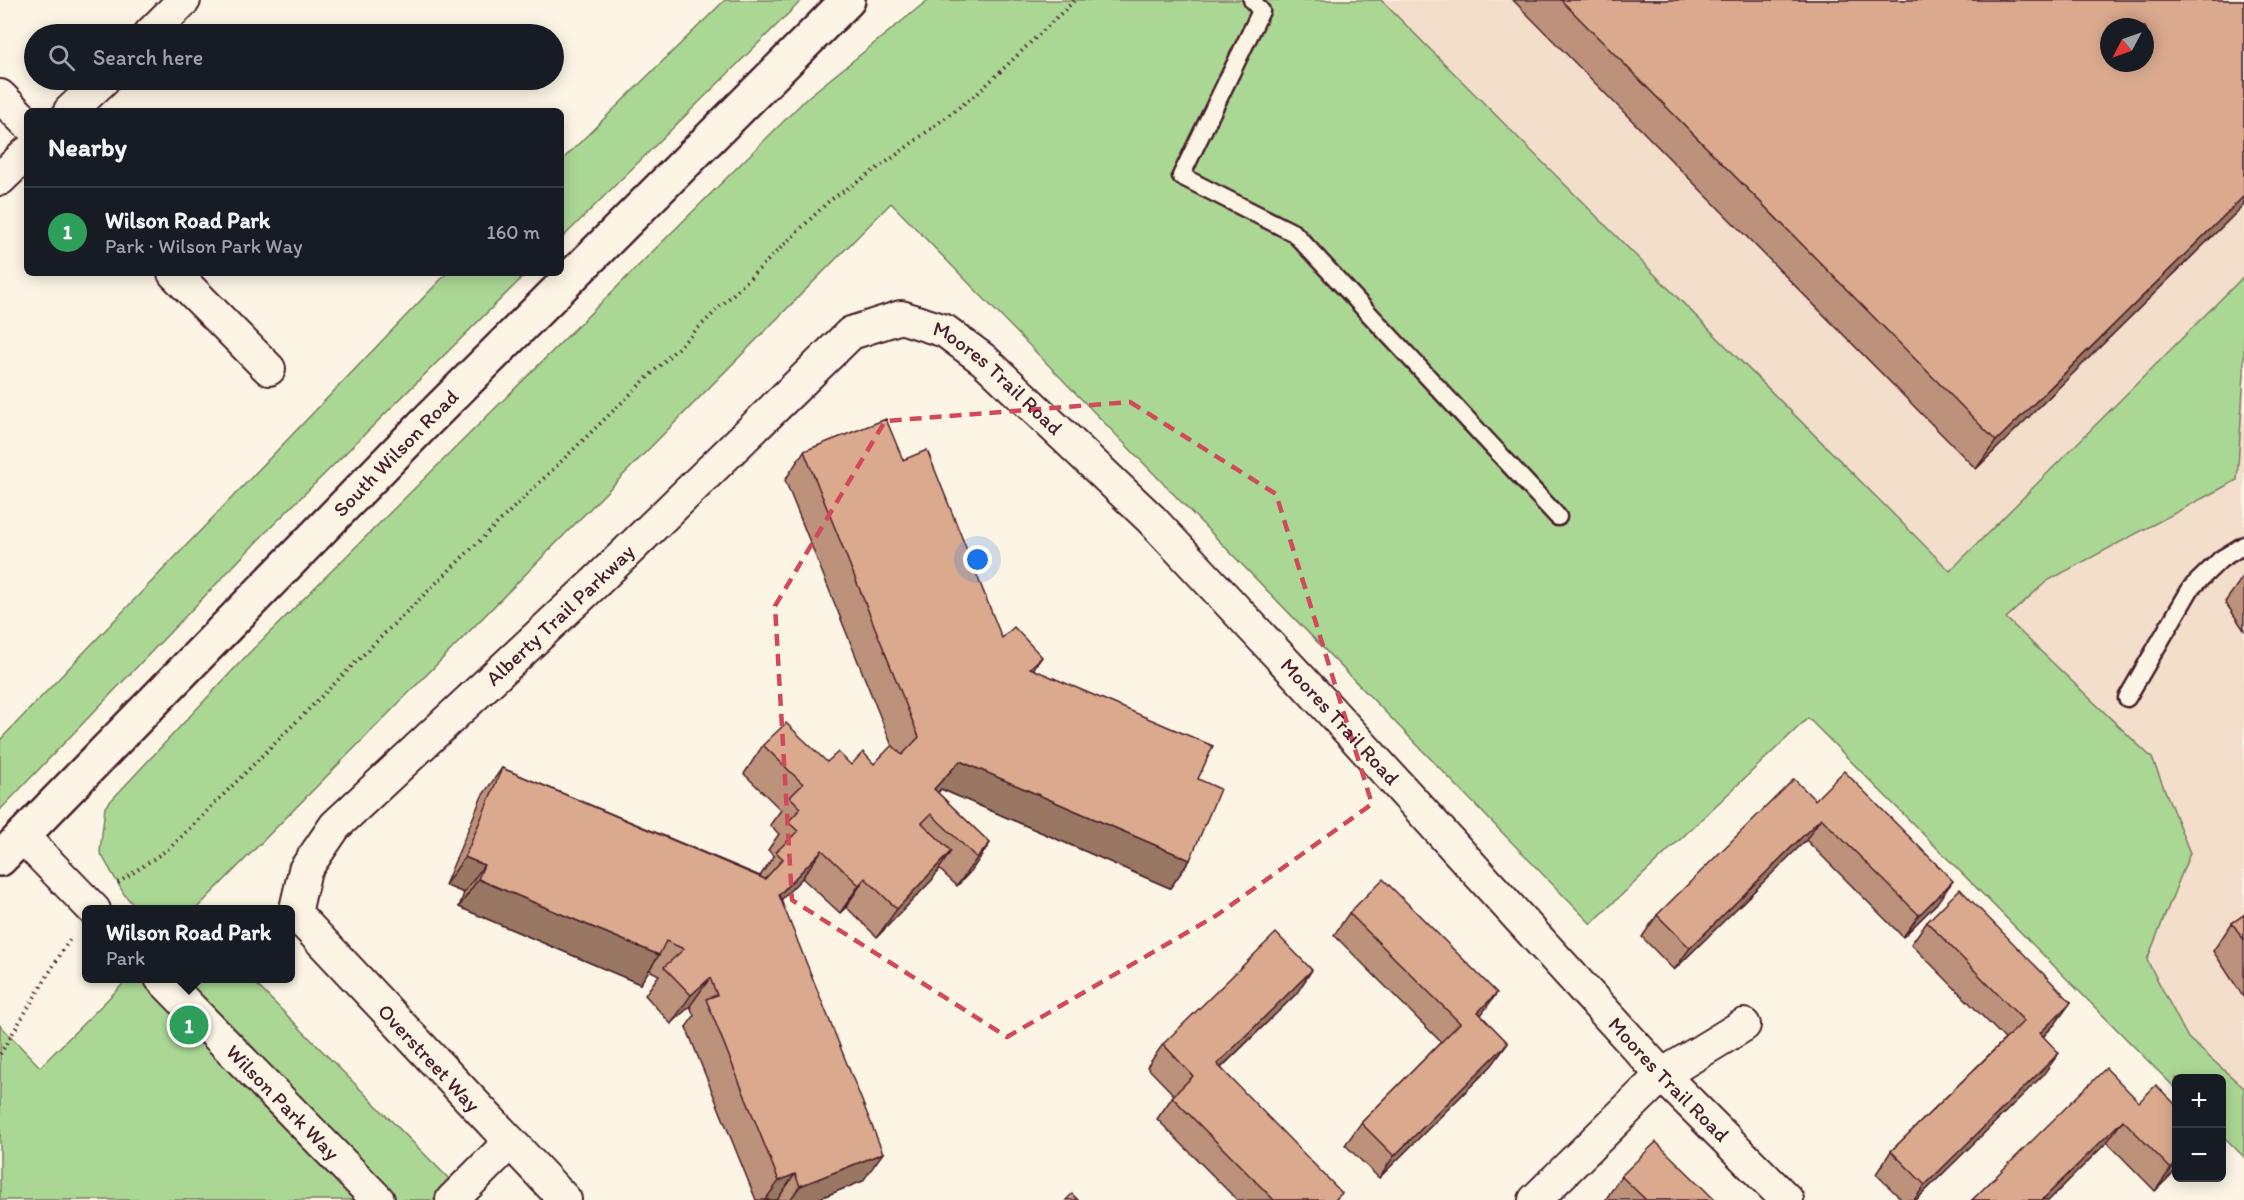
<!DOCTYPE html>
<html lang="en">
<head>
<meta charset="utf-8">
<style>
	:root { --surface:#171b24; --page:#20242c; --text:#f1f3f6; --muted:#9ea1a6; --line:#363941; --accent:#d1495b }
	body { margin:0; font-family:Itim,sans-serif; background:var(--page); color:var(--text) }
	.controls { position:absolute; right:18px; bottom:18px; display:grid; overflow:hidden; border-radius:9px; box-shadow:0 3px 15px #0003 }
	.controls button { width:54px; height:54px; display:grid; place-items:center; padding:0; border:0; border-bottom:2px solid var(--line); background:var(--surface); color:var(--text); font:30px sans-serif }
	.compass { position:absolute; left:2100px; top:18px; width:54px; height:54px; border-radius:50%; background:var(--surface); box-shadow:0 3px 15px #0003; rotate:229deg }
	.you { position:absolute; left:978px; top:560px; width:21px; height:21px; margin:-15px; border:4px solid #fff; border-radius:50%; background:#1a73e8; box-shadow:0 0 0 9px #1a73e833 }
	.badge { display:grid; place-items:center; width:39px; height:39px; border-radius:50%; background:var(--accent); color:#fff; font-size:20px; font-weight:700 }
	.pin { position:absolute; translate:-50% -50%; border:3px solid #fff; box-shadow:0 2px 6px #0006 }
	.popup { position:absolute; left:82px; top:905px; width:213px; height:78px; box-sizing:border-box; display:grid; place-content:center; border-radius:9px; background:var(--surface); filter:drop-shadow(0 2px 4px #0005); font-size:20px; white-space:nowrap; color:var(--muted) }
	.popup b { font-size:22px; color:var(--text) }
	.popup::after { content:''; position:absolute; left:50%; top:100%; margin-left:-12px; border:12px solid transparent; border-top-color:var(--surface) }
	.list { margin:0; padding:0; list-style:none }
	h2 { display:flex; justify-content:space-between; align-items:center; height:78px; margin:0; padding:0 24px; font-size:26px }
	h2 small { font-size:20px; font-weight:400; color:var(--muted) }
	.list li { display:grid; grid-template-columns:39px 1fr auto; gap:18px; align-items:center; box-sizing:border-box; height:90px; padding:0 24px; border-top:2px solid var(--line) }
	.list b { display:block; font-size:22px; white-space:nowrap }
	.list p { margin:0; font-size:20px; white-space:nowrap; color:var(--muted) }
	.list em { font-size:20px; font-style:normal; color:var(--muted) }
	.icon { flex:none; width:33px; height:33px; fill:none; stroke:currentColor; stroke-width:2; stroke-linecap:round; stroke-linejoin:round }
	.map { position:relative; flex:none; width:2244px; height:1200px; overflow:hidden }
	.search { position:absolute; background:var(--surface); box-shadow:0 3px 15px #0003; left:24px; top:24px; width:540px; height:66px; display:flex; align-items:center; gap:15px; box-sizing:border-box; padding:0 21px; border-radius:33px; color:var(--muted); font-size:22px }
	.panel { position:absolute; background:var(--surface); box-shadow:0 3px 15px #0003; left:24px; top:108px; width:540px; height:168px; border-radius:9px }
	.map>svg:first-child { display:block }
	.built { fill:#f2decb; fill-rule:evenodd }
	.green { fill:#abd795; stroke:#7a7b60; stroke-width:1.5 }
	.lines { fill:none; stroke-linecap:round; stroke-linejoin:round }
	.lane-casing { stroke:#4a1f2b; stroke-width:21 }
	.street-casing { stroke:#4a1f2b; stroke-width:36 }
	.secondary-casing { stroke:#4a1f2b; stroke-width:38 }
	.path { stroke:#4a1f2b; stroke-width:4; stroke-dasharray:1.5 4.5; stroke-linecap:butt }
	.lane { stroke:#fcf5e5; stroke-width:16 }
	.street { stroke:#fcf5e5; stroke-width:32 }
	.secondary { stroke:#fcf5e5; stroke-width:33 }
	.wall { fill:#bc927a; stroke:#4a1f2b; stroke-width:1.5 }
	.shaded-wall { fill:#997763; stroke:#4a1f2b; stroke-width:1.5 }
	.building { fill:#dbaa8e; stroke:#4a1f2b; stroke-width:1.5; fill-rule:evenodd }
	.marked { fill:none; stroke:#d1495b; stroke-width:4.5; stroke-dasharray:12 8; stroke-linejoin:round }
	.labels { text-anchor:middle; stroke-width:6; stroke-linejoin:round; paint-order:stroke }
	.street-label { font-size:21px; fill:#4a1f2b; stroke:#fcf5e5 }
</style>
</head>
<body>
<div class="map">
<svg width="2244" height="1200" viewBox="0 0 2244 1200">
	<rect width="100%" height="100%" fill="#fcf5e5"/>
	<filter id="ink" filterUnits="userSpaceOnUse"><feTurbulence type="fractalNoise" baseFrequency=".0167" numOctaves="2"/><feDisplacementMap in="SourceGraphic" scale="12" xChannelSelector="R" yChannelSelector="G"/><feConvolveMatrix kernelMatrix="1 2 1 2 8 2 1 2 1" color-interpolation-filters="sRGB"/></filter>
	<g filter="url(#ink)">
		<g class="built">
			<path d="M1381 0H2244V276L1950 571ZM2109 27H2145V63H2109Z"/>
			<path d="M2244 375V1088L2188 1038 2147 960 2190 853 2006 618 2047 581 2237 480Z"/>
		</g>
		<g class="green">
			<path d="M725 0H802L561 239V161Z"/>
			<path d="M928 0H1381L1950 571 2244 276V375L2237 480 2047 581 2006 618 2152 758 2190 853 2147 960 2188 1038 2244 1088V1157L2222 1135V1078H2176V1089L1808 718 1591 924 891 203 196 909H137L124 894 100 852 105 807 248 654 808 97Z"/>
			<path d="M447 273H527L264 534 0 810V740Z"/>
			<path d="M128 979H251L470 1200H0V1025L40 1067Z"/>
		</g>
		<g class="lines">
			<g class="lane-casing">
				<g id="lane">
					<path d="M1252 0 1261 11 1181 176 1294 233 1558 517"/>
					<path d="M2127 698 2191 588 2221 559 2244 545"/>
				</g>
			</g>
			<g class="street-casing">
				<g id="street">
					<path d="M150 34 184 0"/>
					<path d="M0 96 27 123"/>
					<path d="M70 111 103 80"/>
					<path d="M0 179 27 153"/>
					<path d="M174 273 269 369"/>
					<path d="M22 836 94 910"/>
					<path id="s1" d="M161 978 378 1200"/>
					<path d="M452 1200 509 1143"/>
					<path id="s2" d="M565 1200 295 913 305 870 335 826 598 580 851 333 901 317 945 331 984 360 1151 519 1327 707 1662 1075 1787 1200"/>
					<path d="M1535 1200 1662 1075 1744 1025"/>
				</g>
			</g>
			<g class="secondary-casing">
				<g id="secondary">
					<path id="s3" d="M0 859 424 424 848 0"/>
				</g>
			</g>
			<g class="path">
				<path d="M118 883 171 847 394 624 829 201 891 159 978 93 1075 0"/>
				<path d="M0 1054 71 937"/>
			</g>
			<use href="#lane" class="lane"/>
			<use href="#street" class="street"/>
			<use href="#secondary" class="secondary"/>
		</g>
		<g class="wall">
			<path d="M1513 0H2244V205L1976 469Z"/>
			<path d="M804 451 903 460 1002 638 1033 669 1198 779 1190 860 1170 888 941 789 938 793 990 843 971 871 957 886 939 869 932 880 877 937 846 907 840 913 802 878 781 900 863 1181 815 1200H756L686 1027 694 1016 690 1006 671 1024 645 995 659 975 649 970 640 984 459 907 464 893 445 885 482 796 502 768 760 876 774 856 768 850 779 834 770 825 781 810 744 774 763 745 827 762 851 765 874 764 892 746 785 480Z"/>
			<path d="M2244 575V630L2225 602Z"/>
			<path d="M1815 800 1937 903 1903 937 1806 840 1674 970 1642 937 1657 915Z"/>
			<path d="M1349 913 1481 1016 1508 1043 1492 1065 1379 1178 1345 1145 1361 1123 1441 1042 1334 935Z"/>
			<path d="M2244 915V998L2213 951 2232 923Z"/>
			<path d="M1927 922 2071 1002 2055 1024 2043 1037V1075L1916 1200H1902L1876 1174 1891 1151 2005 1039 1911 944Z"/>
			<path d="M1297 993 1221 1068 1337 1200H1237L1157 1119 1174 1095 1147 1067 1163 1044Z"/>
			<path d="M2139 1102 2176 1105V1170L2155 1191 2107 1142 2049 1200H1972Z"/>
			<path d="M1621 1176 1715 1200H1607L1606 1199Z"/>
		</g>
		<g class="shaded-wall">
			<path d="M2244 196V205L1976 469 1996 441Z"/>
			<path d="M1042 657 1022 685 1030 668Z"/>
			<path d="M960 761 1190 860 1170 888 941 789 914 817 934 789Z"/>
			<path d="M1821 818 1806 840 1674 970 1690 948Z"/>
			<path d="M990 843 971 871 957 886 977 858Z"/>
			<path d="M822 850 802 878 759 923 779 895Z"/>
			<path d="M951 851 932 880 877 937 897 909Z"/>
			<path d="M465 857 484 865 464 893 445 885Z"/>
			<path d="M865 878 846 907 840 913 859 885Z"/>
			<path d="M478 879 659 955 640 984 459 907Z"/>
			<path d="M1953 881 1937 903 1903 937 1919 915Z"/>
			<path d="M1312 970 1297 993 1202 1086 1217 1064Z"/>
			<path d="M710 978 690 1006 671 1024 691 995Z"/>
			<path d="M1497 993 1481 1015 1478 1012Z"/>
			<path d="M2071 1002 2055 1024 2024 1055 2040 1033Z"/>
			<path d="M1508 1043 1492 1065 1379 1178 1394 1156Z"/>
			<path d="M2059 1053 2043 1075 1916 1200H1914L1925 1185Z"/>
			<path d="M2123 1120 2107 1142 2049 1200H2042Z"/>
			<path d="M883 1153 863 1181 815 1200H790L800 1186Z"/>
			<path d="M2176 1163V1170L2155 1191 2171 1169Z"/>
			<path d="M795 1174 777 1200H765L779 1181Z"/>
		</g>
		<g class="building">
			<path d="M1561 0H2244V196L1996 441ZM2109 27H2145V63H2109Z"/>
			<path d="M886 419 903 460 927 450 1002 638 1014 627 1042 657 1030 668 1213 746 1198 779 1220 789 1190 860 960 761 934 789 990 843 977 858 931 814 922 823 951 851 897 909 865 878 859 885 822 850 779 895 883 1153 800 1186 795 1174 779 1181 706 999 717 995 710 978 691 995 664 967 684 949 666 941 659 955 478 879 484 865 465 857 502 768 765 879 783 859 776 852 798 831 788 822 801 808 790 797 803 784 763 745 786 723 827 762 838 752 851 765 863 752 874 764 892 745 902 755 919 737 804 451Z"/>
			<path d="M1844 771 1953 881 1919 915 1821 818 1690 948 1657 915 1794 779 1815 800Z"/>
			<path d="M1383 879 1497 993 1478 1012 1508 1043 1394 1156 1361 1123 1460 1023 1349 913Z"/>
			<path d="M1960 889 2071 1002 2040 1033 2059 1053 1925 1185 1891 1151 2024 1021 1927 922Z"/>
			<path d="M2244 915V940L2232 923Z"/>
			<path d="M1276 933 1312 970 1217 1064 1342 1193 1335 1200H1274L1172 1097 1193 1076 1163 1044Z"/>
			<path d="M2106 1068 2139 1102 2156 1085 2176 1105V1163L2171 1169 2123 1120 2042 1200H1972Z"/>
			<path d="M1656 1142 1715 1200H1646L1621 1176Z"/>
			<path d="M1072 1194 1078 1200H1066Z"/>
		</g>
	</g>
	<path class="marked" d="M1130 402 1276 494 1372 804 1217 915 1007 1037 792 900 775 606 885 421Z"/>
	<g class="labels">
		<g class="street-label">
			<text dy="7" stroke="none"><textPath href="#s2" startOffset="1374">Moores Trail Road</textPath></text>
			<text dy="7" stroke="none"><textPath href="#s3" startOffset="567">South Wilson Road</textPath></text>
			<text dy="7" stroke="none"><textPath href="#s2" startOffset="800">Alberty Trail Parkway</textPath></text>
			<text dy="7" stroke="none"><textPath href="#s2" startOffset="1860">Moores Trail Road</textPath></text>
			<text transform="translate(429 1058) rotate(47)" y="7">Overstreet Way</text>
			<text dy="7" stroke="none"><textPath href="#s2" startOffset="2346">Moores Trail Road</textPath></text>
			<text dy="7" stroke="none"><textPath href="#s1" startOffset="174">Wilson Park Way</textPath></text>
		</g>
	</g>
</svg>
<div class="controls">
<button>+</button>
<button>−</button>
</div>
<svg class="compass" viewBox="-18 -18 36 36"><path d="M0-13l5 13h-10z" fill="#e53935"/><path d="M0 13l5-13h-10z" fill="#9ea1a6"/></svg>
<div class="you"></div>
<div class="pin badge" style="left:189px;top:1025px;background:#2e9e5b">1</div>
<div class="popup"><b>Wilson Road Park</b>Park</div>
<div class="search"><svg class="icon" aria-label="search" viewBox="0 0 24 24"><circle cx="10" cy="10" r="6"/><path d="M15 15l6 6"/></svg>Search here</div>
<section class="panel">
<h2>Nearby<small></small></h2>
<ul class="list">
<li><span class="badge" style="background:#2e9e5b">1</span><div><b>Wilson Road Park</b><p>Park · Wilson Park Way</p></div><em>160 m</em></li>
</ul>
</section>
</div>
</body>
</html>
